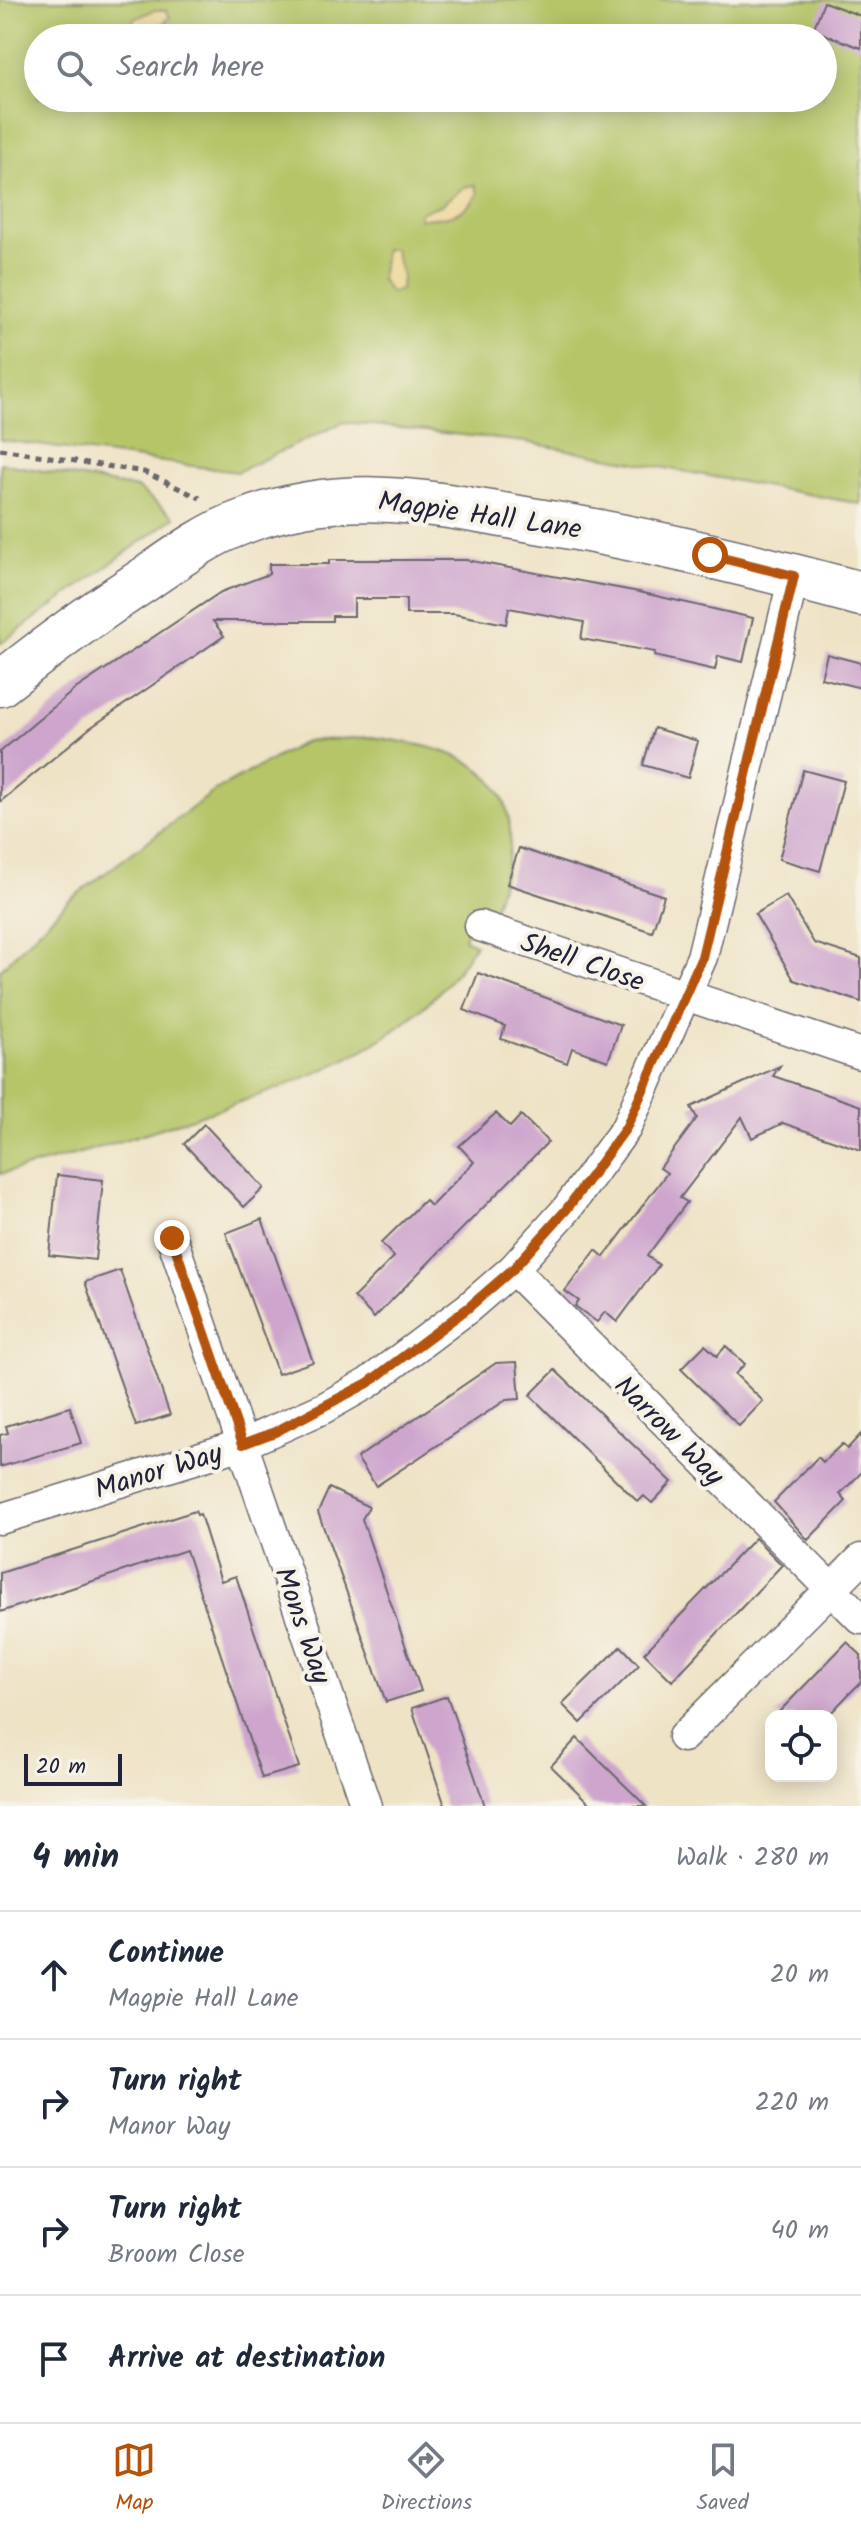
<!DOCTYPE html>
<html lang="en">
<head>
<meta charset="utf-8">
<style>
	:root { --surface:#fff; --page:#f2f2f3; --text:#1f2937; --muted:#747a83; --line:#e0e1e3; --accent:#b45309 }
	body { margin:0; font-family:Kalam,sans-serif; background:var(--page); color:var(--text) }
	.controls { position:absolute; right:24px; bottom:24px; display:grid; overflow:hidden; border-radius:16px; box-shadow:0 4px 20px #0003 }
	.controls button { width:72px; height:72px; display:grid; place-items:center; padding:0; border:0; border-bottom:2px solid var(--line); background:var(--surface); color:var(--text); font:40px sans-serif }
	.scale { position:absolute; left:24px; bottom:20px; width:98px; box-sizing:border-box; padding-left:8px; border:4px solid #22223b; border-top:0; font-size:22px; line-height:28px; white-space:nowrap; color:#22223b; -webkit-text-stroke:6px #f7f3e8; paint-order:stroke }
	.stop { position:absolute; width:24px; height:24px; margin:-18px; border:6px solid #b45309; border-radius:50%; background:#fff }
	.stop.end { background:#b45309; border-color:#fff; box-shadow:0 2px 8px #0008 }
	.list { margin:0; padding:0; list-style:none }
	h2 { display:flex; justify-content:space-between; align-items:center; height:104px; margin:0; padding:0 32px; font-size:34px }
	h2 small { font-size:26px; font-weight:400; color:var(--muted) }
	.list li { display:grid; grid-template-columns:52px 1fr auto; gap:24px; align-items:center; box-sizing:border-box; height:128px; padding:0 32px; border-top:2px solid var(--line) }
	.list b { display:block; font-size:30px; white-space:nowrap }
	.list p { margin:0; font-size:26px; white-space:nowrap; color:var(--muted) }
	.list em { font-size:26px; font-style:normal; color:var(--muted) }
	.icon { flex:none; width:44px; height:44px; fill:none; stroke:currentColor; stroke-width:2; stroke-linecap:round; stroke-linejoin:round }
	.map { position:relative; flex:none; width:861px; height:1806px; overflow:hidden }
	.search { position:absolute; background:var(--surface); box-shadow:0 4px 20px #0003; left:24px; right:24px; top:24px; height:88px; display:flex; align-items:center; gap:20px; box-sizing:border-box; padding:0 28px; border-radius:44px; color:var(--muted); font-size:30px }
	.sheet { height:616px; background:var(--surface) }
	nav { display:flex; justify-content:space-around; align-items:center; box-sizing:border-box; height:112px; border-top:2px solid var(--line); background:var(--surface); font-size:22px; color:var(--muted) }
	nav a { display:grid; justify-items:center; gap:4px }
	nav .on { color:var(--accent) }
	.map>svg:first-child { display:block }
	.green { fill:#b5c568; stroke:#6c7452; stroke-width:2; fill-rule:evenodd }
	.sand { fill:#eeda9e; stroke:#887e6c; stroke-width:2 }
	.building { fill:#cea5cd }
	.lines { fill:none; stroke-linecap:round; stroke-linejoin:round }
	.street-casing { stroke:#6a666c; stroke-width:33 }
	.secondary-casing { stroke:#6a666c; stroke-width:47 }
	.path { stroke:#6a666c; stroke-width:5; stroke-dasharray:6 6; stroke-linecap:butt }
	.street { stroke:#fff; stroke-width:30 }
	.secondary { stroke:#fff; stroke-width:44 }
	.route { stroke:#b45309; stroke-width:10 }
	.labels { text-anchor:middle; stroke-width:8; stroke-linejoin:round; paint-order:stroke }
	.street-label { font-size:28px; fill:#22223b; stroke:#f7f3e8 }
</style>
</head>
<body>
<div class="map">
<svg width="861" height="1806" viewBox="0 0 861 1806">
	<rect width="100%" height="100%" fill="#f7f3e8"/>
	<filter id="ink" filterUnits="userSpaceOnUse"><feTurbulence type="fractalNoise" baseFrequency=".0125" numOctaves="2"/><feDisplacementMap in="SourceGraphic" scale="16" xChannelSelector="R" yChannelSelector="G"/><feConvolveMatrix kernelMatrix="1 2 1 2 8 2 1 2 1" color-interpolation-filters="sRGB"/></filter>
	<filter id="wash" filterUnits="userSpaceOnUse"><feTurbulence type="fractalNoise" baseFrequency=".006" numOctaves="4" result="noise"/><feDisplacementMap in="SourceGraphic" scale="32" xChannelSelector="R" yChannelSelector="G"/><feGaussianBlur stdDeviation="1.8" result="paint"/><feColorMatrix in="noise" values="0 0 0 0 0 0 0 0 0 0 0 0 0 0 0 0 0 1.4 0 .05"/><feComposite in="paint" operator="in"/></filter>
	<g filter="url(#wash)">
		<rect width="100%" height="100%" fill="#efe3c6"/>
		<g class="green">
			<path d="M0 0H861V504L525 442 344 422 237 472 0 440ZM38 38H823V98H38Z"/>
			<path d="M0 463 137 488 175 517 0 644Z"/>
			<path d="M371 737C429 745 507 755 510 830 512 856 501 884 494 909L477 904 464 939 475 944C417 1045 303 1081 198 1116 133 1138 67 1158 0 1174V970L68 901 216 790 306 741Z"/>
		</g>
		<g class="sand">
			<path d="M154 10H166L170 17 155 31 156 38H133V20Z"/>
			<path d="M475 185 478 193C467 216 443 218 420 219V212L441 205 464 187Z"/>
			<path d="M385 249H394L402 276 401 289 391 293 381 280Z"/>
		</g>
		<g id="blocks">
			<g class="building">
				<path d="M824 2 861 16V48L813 30Z"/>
				<path d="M329 560H466L639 592 753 618 743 662 718 656 715 670 654 656 655 652 581 639 584 622 509 608 506 624 454 614H406V599H354V616H332V621H213L224 636 90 728 0 802V752L74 690 221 592 269 574V564H329Z"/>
				<path d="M827 654 861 663V688L821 678Z"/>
				<path d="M654 728 698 741 688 778 643 765Z"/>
				<path d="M803 770 844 781 820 871 779 859Z"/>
				<path d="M519 848 664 896 652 932 507 884Z"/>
				<path d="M786 896 814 943 861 958V1002L794 980 755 914Z"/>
				<path d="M478 973 621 1025 608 1061 572 1048 567 1063 501 1039 505 1026 464 1010Z"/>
				<path d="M780 1066 773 1076 861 1106V1150L783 1123 752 1138 742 1117 680 1198 687 1202 647 1256 659 1265 617 1322 605 1312 597 1322 575 1306 579 1301 565 1291 596 1250 604 1257 667 1173 660 1168 697 1118 691 1107Z"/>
				<path d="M496 1113 510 1127 521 1115 548 1142 374 1318 354 1297 394 1257 381 1243 425 1200 431 1206 474 1162 459 1146Z"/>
				<path d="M204 1124 264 1188 244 1207 184 1144Z"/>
				<path d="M57 1175 103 1180 95 1260 49 1255Z"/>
				<path d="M262 1219 313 1362 278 1374 226 1233Z"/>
				<path d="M120 1270 170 1415 136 1426 85 1282Z"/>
				<path d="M705 1345 717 1356 726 1346 745 1364 735 1374 763 1401 739 1426 681 1369Z"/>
				<path d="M517 1362 520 1399 506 1400 376 1486 357 1458 496 1363Z"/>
				<path d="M555 1370 672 1482 652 1503 644 1496 638 1502 530 1395Z"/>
				<path d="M70 1407 81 1443 0 1467V1435L8 1433 6 1426Z"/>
				<path d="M861 1434V1473L840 1494 846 1501 808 1540 774 1502 818 1457 823 1462 842 1444 847 1449Z"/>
				<path d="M329 1488 369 1507 362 1519 421 1691 386 1702 318 1512Z"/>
				<path d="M195 1511 197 1515 200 1514 221 1581 236 1576 299 1767 262 1778 186 1550 0 1612V1573Z"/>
				<path d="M755 1538 782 1565 672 1681 644 1653Z"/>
				<path d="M847 1642 861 1655V1682L849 1694 828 1716H775Z"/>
				<path d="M621 1646 639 1665 581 1723 562 1704Z"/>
				<path d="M447 1696 473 1771 485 1806H445L412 1708Z"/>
				<path d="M577 1738 597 1758 646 1806H592L551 1766Z"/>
			</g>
		</g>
	</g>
	<g filter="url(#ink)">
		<use href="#blocks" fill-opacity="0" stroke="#6a666c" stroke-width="2"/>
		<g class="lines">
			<g class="street-casing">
				<g id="street">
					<path d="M480 926 861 1054"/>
					<path d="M172 1238 366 1806"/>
					<path d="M513 1269 861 1619"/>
					<path d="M0 1519 243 1444 324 1408 368 1383 468 1308 513 1269 566 1210 626 1128 702 957 794 576"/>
					<path d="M683 1737 861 1559"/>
				</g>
			</g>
			<g class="secondary-casing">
				<path id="secondary" d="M0 684C48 646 96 611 147 578 176 558 207 535 240 523 344 482 432 503 537 521 647 539 754 565 861 594"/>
			</g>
			<path class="path" d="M0 449 144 472 200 498"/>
			<use href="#street" class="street"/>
			<use href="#secondary" class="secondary"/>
		</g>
	</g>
	<g class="lines" filter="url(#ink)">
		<path class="route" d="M172 1238 243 1444 275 1432 368 1383 468 1308 513 1269 566 1210 626 1128 702 957 794 576 710 555"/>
	</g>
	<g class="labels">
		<g class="street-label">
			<text transform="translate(480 514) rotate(8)" y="10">Magpie Hall Lane</text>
			<text transform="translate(583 961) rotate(19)" y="10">Shell Close</text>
			<text transform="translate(670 1430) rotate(45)" y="10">Narrow Way</text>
			<text transform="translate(158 1470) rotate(-17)" y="10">Manor Way</text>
			<text transform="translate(304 1625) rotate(71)" y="10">Mons Way</text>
		</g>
	</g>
</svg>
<div class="controls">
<button><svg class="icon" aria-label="locate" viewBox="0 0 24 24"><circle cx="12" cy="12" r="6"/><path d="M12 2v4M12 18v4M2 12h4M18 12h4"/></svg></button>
</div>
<div class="scale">20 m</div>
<div class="stop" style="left:710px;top:555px"></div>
<div class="stop end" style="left:172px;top:1238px"></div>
<div class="search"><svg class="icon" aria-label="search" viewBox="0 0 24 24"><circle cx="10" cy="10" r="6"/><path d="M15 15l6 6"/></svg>Search here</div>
</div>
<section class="sheet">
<h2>4 min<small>Walk · 280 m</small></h2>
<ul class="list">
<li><svg class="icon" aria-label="ahead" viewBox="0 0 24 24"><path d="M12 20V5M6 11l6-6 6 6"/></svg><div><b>Continue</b><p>Magpie Hall Lane</p></div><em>20 m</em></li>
<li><svg class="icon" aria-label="right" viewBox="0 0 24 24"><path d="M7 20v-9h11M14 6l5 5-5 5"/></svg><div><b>Turn right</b><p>Manor Way</p></div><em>220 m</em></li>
<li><svg class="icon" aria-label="right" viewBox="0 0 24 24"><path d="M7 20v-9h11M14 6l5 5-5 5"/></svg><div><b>Turn right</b><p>Broom Close</p></div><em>40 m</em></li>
<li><svg class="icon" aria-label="arrive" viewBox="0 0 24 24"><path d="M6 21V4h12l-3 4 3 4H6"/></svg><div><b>Arrive at destination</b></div></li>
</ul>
</section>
<nav>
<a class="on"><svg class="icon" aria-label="map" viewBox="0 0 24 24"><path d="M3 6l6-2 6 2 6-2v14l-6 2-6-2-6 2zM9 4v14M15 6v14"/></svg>Map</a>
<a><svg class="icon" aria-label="directions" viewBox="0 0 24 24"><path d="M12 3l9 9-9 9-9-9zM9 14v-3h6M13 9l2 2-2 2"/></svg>Directions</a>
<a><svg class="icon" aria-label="saved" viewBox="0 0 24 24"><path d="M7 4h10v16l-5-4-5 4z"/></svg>Saved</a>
</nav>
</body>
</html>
